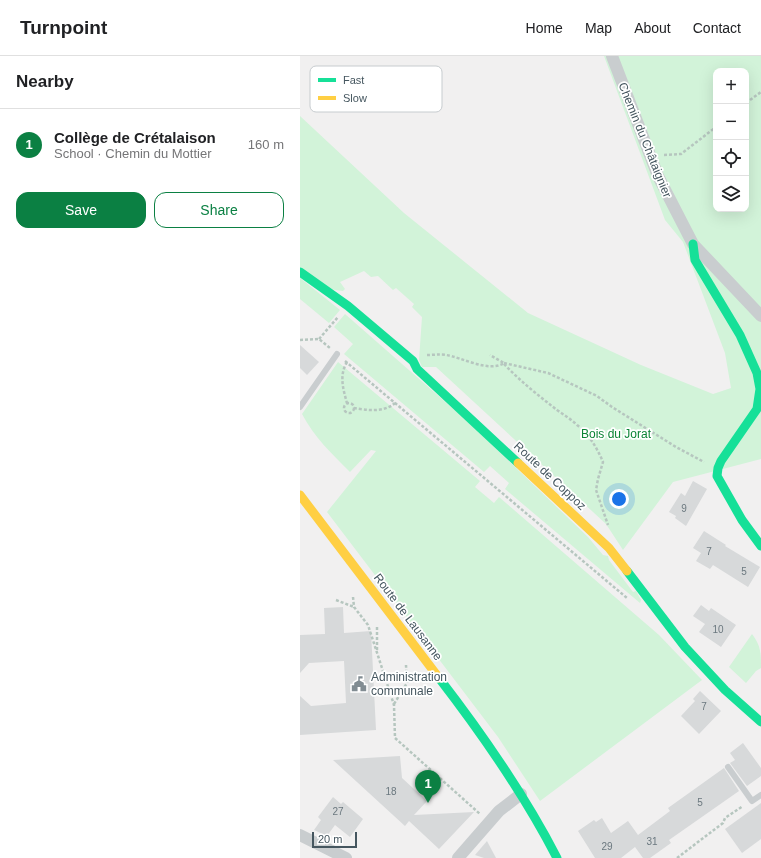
<!DOCTYPE html>
<html lang="en">
<head>
<meta charset="utf-8">
<style>
	:root { --surface:#fff; --page:#f6f6f6; --text:#202124; --muted:#757577; --line:#e0e0e0; --accent:#0b8043 }
	body { margin:0; font-family:Arial,sans-serif; background:var(--page); color:var(--text) }
	.controls { position:absolute; right:12px; top:12px; display:grid; overflow:hidden; border-radius:8px; box-shadow:0 4px 16px #0002 }
	.controls button { width:36px; height:36px; display:grid; place-items:center; padding:0; border:0; border-bottom:1px solid var(--line); background:var(--surface); color:var(--text); font:20px sans-serif }
	.scale { position:absolute; left:12px; bottom:10px; width:45px; box-sizing:border-box; padding-left:4px; border:2px solid #45565f; border-top:0; font-size:11px; line-height:14px; white-space:nowrap; color:#45565f; -webkit-text-stroke:3px #fff; paint-order:stroke }
	.you { position:absolute; left:319px; top:443px; width:14px; height:14px; margin:-10px; border:3px solid #fff; border-radius:50%; background:#1a73e8; box-shadow:0 0 0 6px #1a73e833 }
	.badge { display:grid; place-items:center; width:26px; height:26px; border-radius:50%; background:var(--accent); color:#fff; font-size:13px; font-weight:700 }
	.pin { position:absolute; translate:-50% -33px; filter:drop-shadow(0 1px 2px #0008) }
	.pin::after { content:''; position:absolute; top:21px; width:14px; height:12px; background:inherit; clip-path:polygon(0 0,100% 0,50% 100%) }
	.list { margin:0; padding:0; list-style:none }
	h2 { display:flex; justify-content:space-between; align-items:center; height:52px; margin:0; padding:0 16px; font-size:17px }
	h2 small { font-size:13px; font-weight:400; color:var(--muted) }
	.list li { display:grid; grid-template-columns:26px 1fr auto; gap:12px; align-items:center; box-sizing:border-box; height:72px; padding:0 16px; border-top:1px solid var(--line) }
	.list b { display:block; font-size:15px; white-space:nowrap }
	.list p { margin:0; font-size:13px; white-space:nowrap; color:var(--muted) }
	.list em { font-size:13px; font-style:normal; color:var(--muted) }
	.actions { display:flex; gap:8px; padding:12px 16px }
	.actions a { flex:1; padding:9px 0; border:1px solid var(--accent); border-radius:12px; text-align:center; font-size:14px; color:var(--accent) }
	.actions .main { background:var(--accent); color:#fff }
	.icon { flex:none; width:22px; height:22px; fill:none; stroke:currentColor; stroke-width:2; stroke-linecap:round; stroke-linejoin:round }
	.map { position:relative; flex:none; width:461px; height:802px; overflow:hidden }
	header { display:flex; align-items:center; gap:24px; box-sizing:border-box; height:56px; padding:0 20px; background:var(--surface); border-bottom:1px solid var(--line) }
	header strong { font-size:19px }
	nav { display:flex; gap:22px; margin-inline-start:auto; font-size:14px }
	main { display:flex }
	aside { flex:1; background:var(--surface) }
	.map>svg:first-child { display:block }
	.green { fill:#d2f3d9; fill-rule:evenodd }
	.building { fill:#d7d9da }
	.lines { fill:none; stroke-linecap:round; stroke-linejoin:round }
	.path { stroke:#b6c6bf; stroke-width:2.5; stroke-dasharray:3 2; stroke-linecap:butt }
	.lane { stroke:#c9cdcf; stroke-width:6 }
	.street { stroke:#c9cdcf; stroke-width:12 }
	.fast { stroke:#16e098; stroke-width:9 }
	.slow { stroke:#ffcf43; stroke-width:9 }
	.labels { text-anchor:middle; stroke-width:3.5; stroke-linejoin:round; paint-order:stroke }
	.number-label { font-size:10px; fill:#6b787f }
	.street-label { font-size:12px; fill:#45565f; stroke:#fff }
	.park-label { font-size:12px; fill:#0b8435; stroke:#fff }
	.poi-label { font-size:12px; fill:#45565f; stroke:#fff; text-anchor:start }
	.key { fill:#fff; stroke:#c7cccf; stroke-width:1 }
	.key-label { font-size:11px; fill:#45565f }
</style>
</head>
<body>
<header>
<strong>Turnpoint</strong>
<nav><a>Home</a><a>Map</a><a>About</a><a>Contact</a></nav>
</header>
<main>
<aside>
<h2>Nearby<small></small></h2>
<ul class="list">
<li><span class="badge">1</span><div><b>Collège de Crétalaison</b><p>School · Chemin du Mottier</p></div><em>160 m</em></li>
</ul>
<div class="actions"><a class="main">Save</a><a>Share</a></div>
</aside>
<div class="map">
<svg width="461" height="802" viewBox="0 0 461 802">
	<rect width="100%" height="100%" fill="#f1f0f0"/>
	<g class="green">
		<path d="M304 0H461V403L373 426 323 494 306 468 136 311H122L119 304 122 261 112 251 114 248 96 232 93 234 78 220 71 221 64 215 40 226 45 233 43 235 21 232 0 216V60L104 157 228 257 341 309 413 338 431 332 425 297 383 186 365 164ZM416 15H446V153H416Z"/>
		<path d="M0 222 40 254 29 267 0 243Z"/>
		<path d="M45 258 166 364 288 481 303 499 308 500 309 504 333 536 336 535 341 544 340 547 205 433 209 427 190 410 184 416 44 298 53 288 34 271Z"/>
		<path d="M38 306 180 425 175 431 194 447 199 441 359 579 402 624 240 745 198 681 27 456 76 395 71 394 50 416C32 398 14 381 2 358Z"/>
		<path d="M452 578C461 590 461 597 461 612L456 615 446 627 429 611Z"/>
	</g>
	<g class="building">
		<path d="M0 289 19 306 7 319 0 312Z"/>
		<path d="M393 425 407 433 386 470 375 462 376 460 369 456 381 437 385 440Z"/>
		<path d="M404 475 426 489 425 490 460 511 448 531 413 509 410 513 396 505 401 497 393 492Z"/>
		<path d="M401 549 409 555 411 552 436 569 421 591 399 576 405 568 393 560Z"/>
		<path d="M43 551 44 577 71 575 76 674 0 679V640L11 650 46 647 44 605 9 607 0 617V579L25 578 24 552Z"/>
		<path d="M400 635 421 655 399 678 381 660 395 645 393 643Z"/>
		<path d="M443 687 461 712V720L447 730 430 707 435 704 430 697Z"/>
		<path d="M100 700 102 722 127 745 114 759 174 756 139 793 109 765 105 770 33 704Z"/>
		<path d="M424 712 439 735 369 784 371 787 350 802H343L335 791 321 802H295L278 775 294 764 296 766 302 762 311 777 328 765 338 779 370 755 368 752Z"/>
		<path d="M33 741 41 748 43 746 63 763 50 781 35 769 27 780 14 774 21 764 18 761Z"/>
		<path d="M461 747V783L442 797 425 773Z"/>
		<path d="M187 785 196 802H184L175 799Z"/>
	</g>
	<g class="lines">
		<g class="path">
			<path d="M446 47 461 36"/>
			<path d="M364 99 381 98 416 71"/>
			<path d="M19 283 38 261"/>
			<path d="M0 284 19 283 30 292"/>
			<path d="M127 299C133 299 139 298 146 299 161 301 189 317 204 307L190 299"/>
			<path d="M45 305 327 542"/>
			<path d="M47 306C39 319 43 333 47 347"/>
			<path d="M204 307 248 317 297 340 312 351 376 391 404 406"/>
			<path d="M204 308C220 325 239 340 257 354 264 359 271 363 277 369 289 378 297 392 303 406L298 423 296 434 308 469"/>
			<circle cx="49" cy="352" r="5"/>
			<path d="M54 352C66 354 84 357 95 347"/>
			<path d="M53 541 54 551 68 569 94 649 95 682 180 758"/>
			<path d="M36 544 54 551"/>
			<path d="M77 571V594"/>
			<path d="M94 648 107 627 106 609"/>
			<path d="M377 802 423 767 425 762 443 750"/>
		</g>
		<g class="lane">
			<path d="M0 351 37 298"/>
			<path d="M428 711 452 745 461 739"/>
		</g>
		<g class="street">
			<path d="M312 0 358 120 393 188 461 260"/>
			<path d="M0 779 46 802"/>
			<path d="M158 802 199 755 221 738"/>
		</g>
		<g class="fast">
			<path d="M393 188 395 204 440 279 457 317 460 333 457 353 421 405 418 412 417 420 442 464 461 490"/>
			<path d="M0 216 48 250 113 305 117 313 218 407"/>
			<path d="M327 515 385 591 425 634 461 666"/>
			<path d="M139 622C183 679 224 738 257 802"/>
		</g>
		<g class="slow">
			<path d="M218 407 309 492 327 515"/>
			<path d="M0 439 139 622"/>
		</g>
	</g>
	<defs>
		<g id="civic-bare" transform="scale(1.2)"><path d="M-.6-6.5H3V-4.5H.6V-3L4-1V1h2V6H-6V1h2V-1L-.6-3ZM-1.2 2.5V6h2.4V2.5Z" fill="#818c92" stroke="#fff" stroke-width="2.5" paint-order="stroke"/></g>
	</defs>
	<g fill-rule="evenodd">
		<use href="#civic-bare" x="59" y="628"/>
	</g>
	<g class="labels">
		<g class="number-label">
			<text x="384" y="456">9</text>
			<text x="409" y="499">7</text>
			<text x="444" y="519">5</text>
			<text x="418" y="577">10</text>
			<text x="404" y="654">7</text>
			<text x="91" y="739">18</text>
			<text x="400" y="750">5</text>
			<text x="38" y="759">27</text>
			<text x="352" y="789">31</text>
			<text x="307" y="794">29</text>
		</g>
		<g class="street-label">
			<text transform="translate(345 84) rotate(68)" y="4">Chemin du Châtaignier</text>
			<text transform="translate(250 420) rotate(43)" y="4">Route de Coppoz</text>
			<text transform="translate(108 561) rotate(53)" y="4">Route de Lausanne</text>
		</g>
		<g class="park-label">
			<text x="316" y="382">Bois du Jorat</text>
		</g>
		<g class="poi-label">
			<text x="71" y="625">Administration<tspan x="71" dy="14">communale</tspan></text>
		</g>
	</g>
	<rect x="10" y="10" width="132" height="46" rx="6" class="key"/>
	<rect x="18" y="22" width="18" height="4" fill="#16e098"/>
	<rect x="18" y="40" width="18" height="4" fill="#ffcf43"/>
	<g class="key-label">
		<text x="43" y="28">Fast</text>
		<text x="43" y="46">Slow</text>
	</g>
</svg>
<div class="controls">
<button>+</button>
<button>−</button>
<button><svg class="icon" aria-label="locate" viewBox="0 0 24 24"><circle cx="12" cy="12" r="6"/><path d="M12 2v4M12 18v4M2 12h4M18 12h4"/></svg></button>
<button><svg class="icon" aria-label="layers" viewBox="0 0 24 24"><path d="M12 4l9 5-9 5-9-5zM3 14l9 5 9-5"/></svg></button>
</div>
<div class="scale">20 m</div>
<div class="you"></div>
<div class="pin badge" style="left:128px;top:747px">1</div>
</div>
</main>
</body>
</html>
